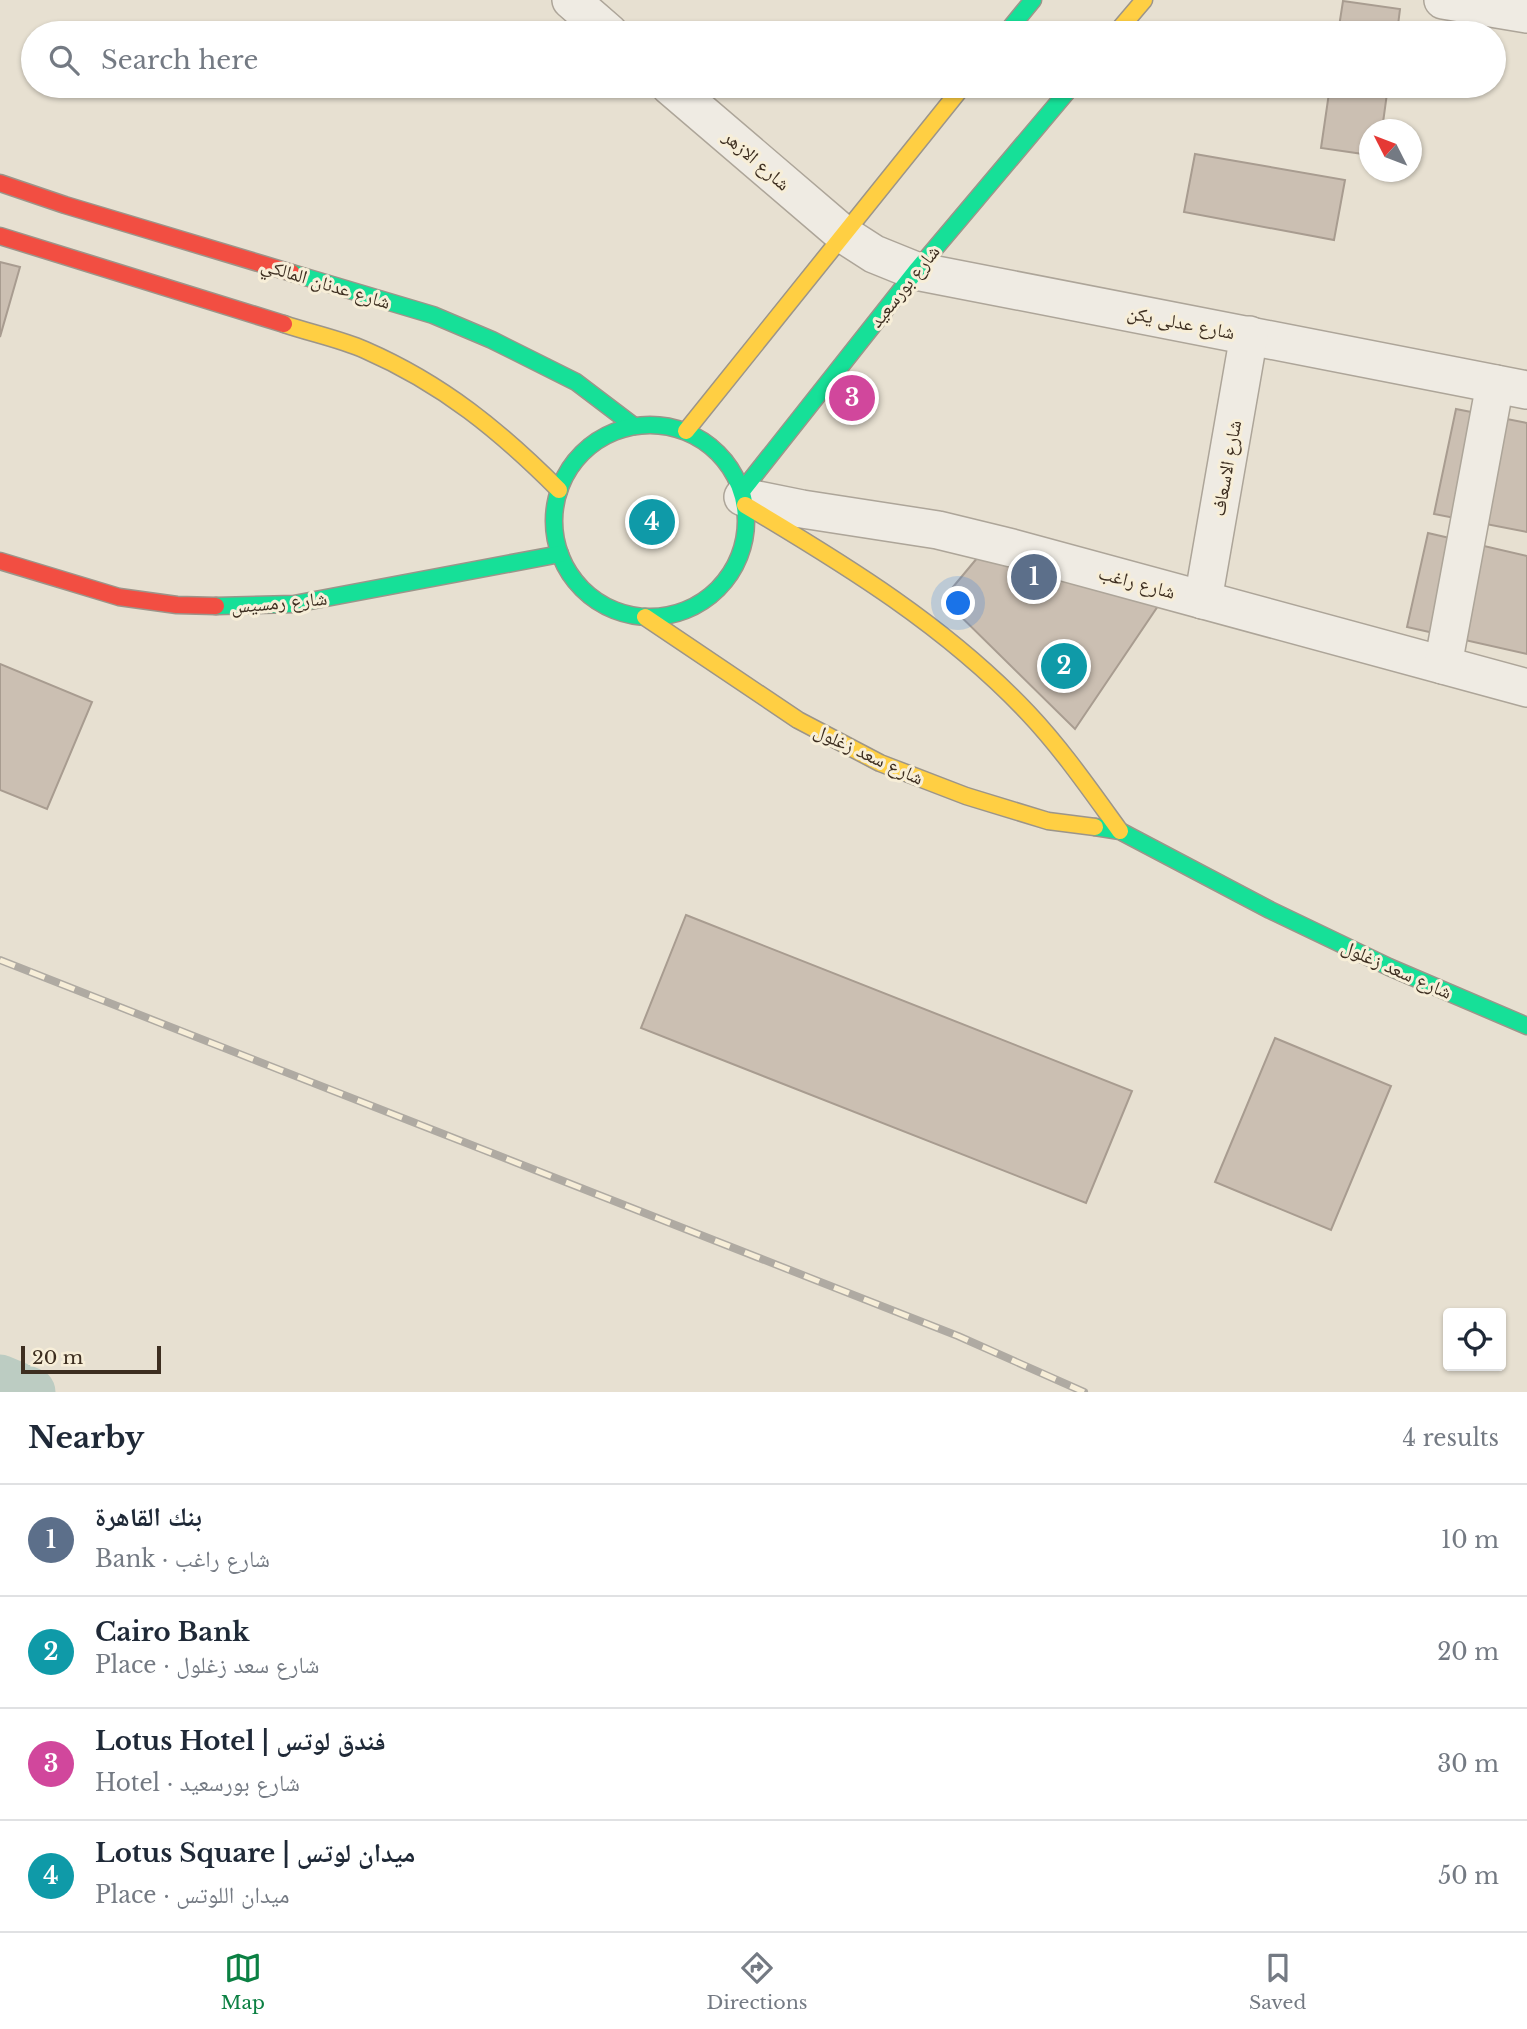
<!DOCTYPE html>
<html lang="en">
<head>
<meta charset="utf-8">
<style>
	:root { --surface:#fff; --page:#f6f6f7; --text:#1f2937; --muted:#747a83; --line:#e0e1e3; --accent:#0b8043 }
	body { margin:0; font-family:"Libre Baskerville","Noto Naskh Arabic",serif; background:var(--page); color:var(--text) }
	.controls { position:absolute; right:21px; bottom:21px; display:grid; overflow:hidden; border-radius:7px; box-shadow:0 2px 5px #0004 }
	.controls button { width:63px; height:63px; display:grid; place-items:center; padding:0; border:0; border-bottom:2px solid var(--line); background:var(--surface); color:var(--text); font:35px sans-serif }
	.compass { position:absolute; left:1359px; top:119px; width:63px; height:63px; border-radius:50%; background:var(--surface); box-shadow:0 2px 5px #0004; rotate:312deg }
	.scale { position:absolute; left:21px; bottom:18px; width:140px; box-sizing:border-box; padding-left:7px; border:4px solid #3d2e20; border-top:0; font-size:19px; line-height:24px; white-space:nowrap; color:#3d2e20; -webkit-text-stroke:5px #f7eed8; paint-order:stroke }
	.you { position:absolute; left:959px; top:604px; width:24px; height:24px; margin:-18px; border:5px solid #fff; border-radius:50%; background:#1a73e8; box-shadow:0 0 0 10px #1a73e833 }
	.badge { display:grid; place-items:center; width:46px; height:46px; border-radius:50%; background:var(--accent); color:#fff; font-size:23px; font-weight:700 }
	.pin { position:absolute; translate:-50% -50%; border:4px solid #fff; box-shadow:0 2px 7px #0006 }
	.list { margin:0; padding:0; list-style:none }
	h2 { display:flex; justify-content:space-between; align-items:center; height:91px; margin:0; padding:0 28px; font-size:30px }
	h2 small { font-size:23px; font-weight:400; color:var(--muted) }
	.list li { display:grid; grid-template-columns:46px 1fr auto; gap:21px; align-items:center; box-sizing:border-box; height:112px; padding:0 28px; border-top:2px solid var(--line) }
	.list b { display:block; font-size:26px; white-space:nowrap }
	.list p { margin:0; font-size:23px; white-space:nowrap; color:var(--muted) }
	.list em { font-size:23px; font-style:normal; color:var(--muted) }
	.icon { flex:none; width:38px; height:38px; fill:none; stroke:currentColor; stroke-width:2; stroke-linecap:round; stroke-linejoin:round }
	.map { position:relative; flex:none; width:1527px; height:1392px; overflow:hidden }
	.search { position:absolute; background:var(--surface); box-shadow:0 2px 5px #0004; left:21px; right:21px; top:21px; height:77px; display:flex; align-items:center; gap:18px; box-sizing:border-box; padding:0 24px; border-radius:38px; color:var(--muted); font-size:26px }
	.sheet { height:539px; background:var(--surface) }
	nav { display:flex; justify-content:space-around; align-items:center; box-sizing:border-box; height:98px; border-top:2px solid var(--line); background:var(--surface); font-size:19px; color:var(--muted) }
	nav a { display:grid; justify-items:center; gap:4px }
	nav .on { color:var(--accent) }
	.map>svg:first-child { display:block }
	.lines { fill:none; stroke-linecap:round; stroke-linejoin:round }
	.canal { stroke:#bcccc2; stroke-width:49 }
	.building { fill:#cbbfb2; stroke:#a89c90; stroke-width:2 }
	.street-casing { stroke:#ada599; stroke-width:40 }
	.fast-casing { stroke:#9c958a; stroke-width:19 }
	.slow-casing { stroke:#9c958a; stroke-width:19 }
	.jam-casing { stroke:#9c958a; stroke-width:19 }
	.street { stroke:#efebe3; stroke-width:37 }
	.fast { stroke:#16e098; stroke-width:16 }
	.slow { stroke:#ffcf43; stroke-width:16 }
	.jam { stroke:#f24e42; stroke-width:16 }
	.rail-casing { stroke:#afaaa2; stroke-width:8 }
	.rail { stroke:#f7eed8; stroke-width:5; stroke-dasharray:16; stroke-linecap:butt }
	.labels { text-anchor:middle; stroke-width:6; stroke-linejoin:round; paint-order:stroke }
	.street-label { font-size:19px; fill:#3d2e20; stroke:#f7eed8 }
</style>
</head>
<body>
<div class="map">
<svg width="1527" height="1392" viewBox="0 0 1527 1392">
	<rect width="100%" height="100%" fill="#e7e0d1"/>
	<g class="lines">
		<path class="canal" d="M0 1379 31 1392"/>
	</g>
	<g class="building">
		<path d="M1343 1 1400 9 1397 33H1338Z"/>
		<path d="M1330 86H1388L1382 130H1370V155L1321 148Z"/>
		<path d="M1195 154 1345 180 1334 240 1184 212Z"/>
		<path d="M0 262 20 267 0 337Z"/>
		<path d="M1456 409 1527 423V532L1434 514Z"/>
		<path d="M1428 533 1527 556V654L1407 627Z"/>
		<path d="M983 551 1160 603 1075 729 943 599Z"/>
		<path d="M0 664 92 702 47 809 0 790Z"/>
		<path d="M686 915 1132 1091 1086 1203 641 1028Z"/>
		<path d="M1275 1038 1391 1086 1331 1230 1215 1182Z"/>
	</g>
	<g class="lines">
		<g class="street-casing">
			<g id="street">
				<path d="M571 0 609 33"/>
				<path d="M1443 0 1527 14"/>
				<path d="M670 86 843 234 874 254 916 271 1527 390"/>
				<path d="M743 497 802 509 938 530 1012 548 1527 688"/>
				<path d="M1203 600 1249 335"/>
				<path d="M1443 665 1495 384"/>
			</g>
		</g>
		<g class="fast-casing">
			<g id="fast">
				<path d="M1006 33 1033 0"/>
				<path d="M292 273 433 315 492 340 576 382 634 426"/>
				<circle cx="650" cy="521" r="96"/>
				<path d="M742 491 916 271 1072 86"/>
				<path d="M216 606 294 604 560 554"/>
				<path d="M1095 827 1120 831 1270 910 1389 967 1527 1026"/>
			</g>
		</g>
		<g class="slow-casing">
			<g id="slow">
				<path d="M1116 33 1144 0"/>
				<path d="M284 324C310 333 340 339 365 350 443 384 500 431 559 490"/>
				<path d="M686 431 963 86"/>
				<path d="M745 505C846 565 947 627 1028 713 1062 749 1091 791 1120 831"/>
				<path d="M645 617 798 720 880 763 966 796 1048 821 1095 827"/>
			</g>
		</g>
		<g class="jam-casing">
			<g id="jam">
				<path d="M0 183 65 205 292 273"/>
				<path d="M0 236 284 324"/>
				<path d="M0 561 119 597 177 605 216 606"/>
			</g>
		</g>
		<use href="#street" class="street"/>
		<use href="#fast" class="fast"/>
		<use href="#slow" class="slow"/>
		<use href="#jam" class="jam"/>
		<g class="rail-casing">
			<path id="rail" d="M0 960 958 1336 1084 1392"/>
		</g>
		<use href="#rail" class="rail"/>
	</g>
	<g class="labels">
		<g class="street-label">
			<text transform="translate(757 160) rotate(41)" y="7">شارع الازهر</text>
			<text transform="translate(326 283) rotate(17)" y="7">شارع عدنان المالكي</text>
			<text transform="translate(904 286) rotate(-51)" y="7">شارع بورسعيد</text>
			<text transform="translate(1181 322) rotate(11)" y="7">شارع عدلى يكن</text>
			<text transform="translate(1226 468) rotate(-80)" y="7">شارع الاسعاف</text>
			<text transform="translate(1137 582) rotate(15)" y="7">شارع راغب</text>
			<text transform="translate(279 602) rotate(-5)" y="7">شارع رمسيس</text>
			<text transform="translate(869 754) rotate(25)" y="7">شارع سعد زغلول</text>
			<text transform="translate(1397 969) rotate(24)" y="7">شارع سعد زغلول</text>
		</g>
	</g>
</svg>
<div class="controls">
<button><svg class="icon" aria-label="locate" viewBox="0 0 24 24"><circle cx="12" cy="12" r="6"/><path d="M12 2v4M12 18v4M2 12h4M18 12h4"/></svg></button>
</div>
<svg class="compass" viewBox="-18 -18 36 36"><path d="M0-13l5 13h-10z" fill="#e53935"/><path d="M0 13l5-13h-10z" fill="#747a83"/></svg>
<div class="scale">20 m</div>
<div class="you"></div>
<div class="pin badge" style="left:1034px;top:577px;background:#5c6f8a">1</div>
<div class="pin badge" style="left:1064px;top:666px;background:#0f9aa8">2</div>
<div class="pin badge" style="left:852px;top:398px;background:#d1479c">3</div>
<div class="pin badge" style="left:652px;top:522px;background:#0f9aa8">4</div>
<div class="search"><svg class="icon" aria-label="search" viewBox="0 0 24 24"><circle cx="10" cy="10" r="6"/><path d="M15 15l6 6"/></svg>Search here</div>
</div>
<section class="sheet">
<h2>Nearby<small>4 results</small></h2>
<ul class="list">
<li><span class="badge" style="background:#5c6f8a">1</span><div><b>بنك القاهرة</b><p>Bank · شارع راغب</p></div><em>10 m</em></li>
<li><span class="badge" style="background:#0f9aa8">2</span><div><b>Cairo Bank</b><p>Place · شارع سعد زغلول</p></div><em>20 m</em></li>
<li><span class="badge" style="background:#d1479c">3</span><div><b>Lotus Hotel | فندق لوتس</b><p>Hotel · شارع بورسعيد</p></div><em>30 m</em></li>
<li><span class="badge" style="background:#0f9aa8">4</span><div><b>Lotus Square | ميدان لوتس</b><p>Place · ميدان اللوتس</p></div><em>50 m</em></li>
</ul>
</section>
<nav>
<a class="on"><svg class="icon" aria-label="map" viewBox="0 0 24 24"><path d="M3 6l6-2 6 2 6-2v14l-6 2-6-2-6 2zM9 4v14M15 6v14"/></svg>Map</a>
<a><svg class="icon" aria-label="directions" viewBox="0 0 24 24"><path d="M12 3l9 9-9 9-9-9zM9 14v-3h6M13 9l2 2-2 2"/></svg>Directions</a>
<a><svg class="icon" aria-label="saved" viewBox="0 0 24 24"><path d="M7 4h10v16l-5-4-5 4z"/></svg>Saved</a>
</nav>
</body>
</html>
